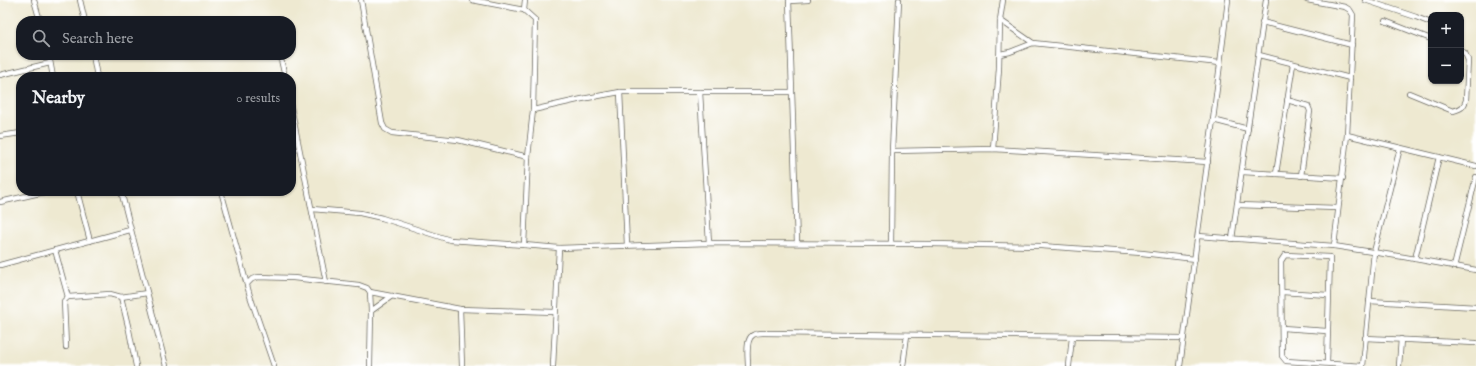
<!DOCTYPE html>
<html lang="en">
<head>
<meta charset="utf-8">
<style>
	:root { --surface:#171b24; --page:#242831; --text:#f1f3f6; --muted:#9ea1a6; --line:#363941 }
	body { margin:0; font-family:"IM FELL English",serif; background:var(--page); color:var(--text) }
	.controls { position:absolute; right:12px; top:12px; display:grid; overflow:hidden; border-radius:8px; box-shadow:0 1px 3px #0004 }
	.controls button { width:36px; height:36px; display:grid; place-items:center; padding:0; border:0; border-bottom:1px solid var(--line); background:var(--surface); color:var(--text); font:20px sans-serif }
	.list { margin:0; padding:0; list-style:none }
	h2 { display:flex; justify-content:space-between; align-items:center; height:52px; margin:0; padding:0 16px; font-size:17px }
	h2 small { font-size:13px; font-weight:400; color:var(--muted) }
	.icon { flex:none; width:22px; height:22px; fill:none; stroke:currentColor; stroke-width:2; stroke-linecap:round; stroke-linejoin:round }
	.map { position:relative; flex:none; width:1476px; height:366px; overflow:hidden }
	.search { position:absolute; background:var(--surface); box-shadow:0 1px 3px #0004; left:16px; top:16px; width:280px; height:44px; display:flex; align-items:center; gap:10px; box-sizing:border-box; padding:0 14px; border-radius:16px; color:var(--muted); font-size:15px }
	.panel { position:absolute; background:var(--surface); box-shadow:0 1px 3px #0004; left:16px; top:72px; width:280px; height:124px; border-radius:16px }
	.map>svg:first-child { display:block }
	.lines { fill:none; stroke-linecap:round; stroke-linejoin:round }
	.minor-casing { stroke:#66645b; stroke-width:6 }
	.minor { stroke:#fff; stroke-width:4.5 }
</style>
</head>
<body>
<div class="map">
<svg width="1476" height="366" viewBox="0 0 1476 366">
	<rect width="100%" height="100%" fill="#fff"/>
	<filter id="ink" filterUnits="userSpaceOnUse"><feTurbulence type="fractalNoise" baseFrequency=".025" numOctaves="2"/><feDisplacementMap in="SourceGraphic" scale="8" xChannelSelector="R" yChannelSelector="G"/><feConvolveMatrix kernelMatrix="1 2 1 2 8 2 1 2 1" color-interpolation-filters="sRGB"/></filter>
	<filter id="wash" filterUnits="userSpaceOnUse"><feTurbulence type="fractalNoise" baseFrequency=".012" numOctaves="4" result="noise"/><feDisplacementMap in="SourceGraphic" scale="16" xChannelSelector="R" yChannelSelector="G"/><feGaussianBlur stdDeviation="0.9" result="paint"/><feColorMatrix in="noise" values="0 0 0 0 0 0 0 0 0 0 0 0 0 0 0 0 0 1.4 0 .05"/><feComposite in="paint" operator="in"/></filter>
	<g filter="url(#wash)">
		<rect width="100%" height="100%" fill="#eee9d1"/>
	</g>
	<g filter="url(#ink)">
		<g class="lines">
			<g class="minor-casing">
				<g id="minor">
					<path d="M34 0 40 21"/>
					<path d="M80 0 85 21"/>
					<path d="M361 0 382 123 385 129 392 133 458 140 528 157"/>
					<path d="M472 0 524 10"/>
					<path d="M525 0 524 10 535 20 533 110 528 157 524 245 559 248 709 243 930 244 1041 246 1142 253 1195 259"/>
					<path d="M789 0 797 243"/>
					<path d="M1307 0 1345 7 1350 10 1353 15 1347 135 1334 246"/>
					<path d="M1365 0 1416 17 1431 23"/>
					<path d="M789 1 808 0"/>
					<path d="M1000 20 1033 43"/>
					<path d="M1385 21 1431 39"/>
					<path d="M1262 22 1352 45"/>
					<path d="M1000 54 1010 52 1033 43 1220 63"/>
					<path d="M49 55 53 77"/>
					<path d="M93 55 97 77"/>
					<path d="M280 55 285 77"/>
					<path d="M1259 55 1350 78"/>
					<path d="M0 75 50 63"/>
					<path d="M620 92 627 245"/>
					<path d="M700 92 709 243"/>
					<path d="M1409 93 1453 111C1461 109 1464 107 1466 100L1468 60 1465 53 1461 51"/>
					<path d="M1287 100 1308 106 1310 111 1301 176"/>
					<path d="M291 107 326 282"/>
					<path d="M533 110 582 99 620 92H791"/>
					<path d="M1213 120 1248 129"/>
					<path d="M1347 135 1476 166"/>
					<path d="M0 136 21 133"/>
					<path d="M993 149 999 68 1000 20 1003 0"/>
					<path d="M892 151 993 149 1208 162"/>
					<path d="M1242 172 1343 178"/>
					<path d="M1276 174 1293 64"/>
					<path d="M77 191 90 241"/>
					<path d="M121 191 166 366"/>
					<path d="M221 191 250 296 274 366"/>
					<path d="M0 202 49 191"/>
					<path d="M1237 205 1338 208"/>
					<path d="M312 209 360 213 382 218 450 240 524 245"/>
					<path d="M1198 236 1334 246 1404 257 1476 270"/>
					<path d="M1232 239 1266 0"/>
					<path d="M891 244 892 151 899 0"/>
					<path d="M55 250 68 297 110 294 121 297 129 330 136 366"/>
					<path d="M1415 259 1439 157"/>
					<path d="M0 265 130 230"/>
					<path d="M1454 267 1476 177"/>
					<path d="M247 284 252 279 258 277 293 278 359 285 367 288 370 292 460 309 555 312"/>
					<path d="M370 292 371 311 370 366"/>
					<path d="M1282 292 1328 295"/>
					<path d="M121 297 147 293"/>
					<path d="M1369 301 1476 307"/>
					<path d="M460 309 462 366"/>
					<path d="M371 311 392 296"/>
					<path d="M1282 328 1327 331"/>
					<path d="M1365 338 1476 343"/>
					<path d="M66 347 64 301 68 297"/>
					<path d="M1327 363 1330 257 1285 255 1281 261 1282 356 1286 361 1363 366 1374 252 1400 148"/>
					<path d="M553 366 559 248"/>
					<path d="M748 366C748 358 745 339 753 335 756 333 760 333 763 333L1184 338"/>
					<path d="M903 366 907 335"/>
					<path d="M1069 366 1072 337"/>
					<path d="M1180 366 1213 120 1228 0"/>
					<path d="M1399 366 1401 339"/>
				</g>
			</g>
			<use href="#minor" class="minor"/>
		</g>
	</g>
</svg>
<div class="controls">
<button>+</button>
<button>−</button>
</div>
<div class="search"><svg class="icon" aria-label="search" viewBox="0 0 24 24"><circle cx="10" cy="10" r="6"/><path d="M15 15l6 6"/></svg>Search here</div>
<section class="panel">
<h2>Nearby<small>0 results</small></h2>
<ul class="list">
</ul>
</section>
</div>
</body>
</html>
